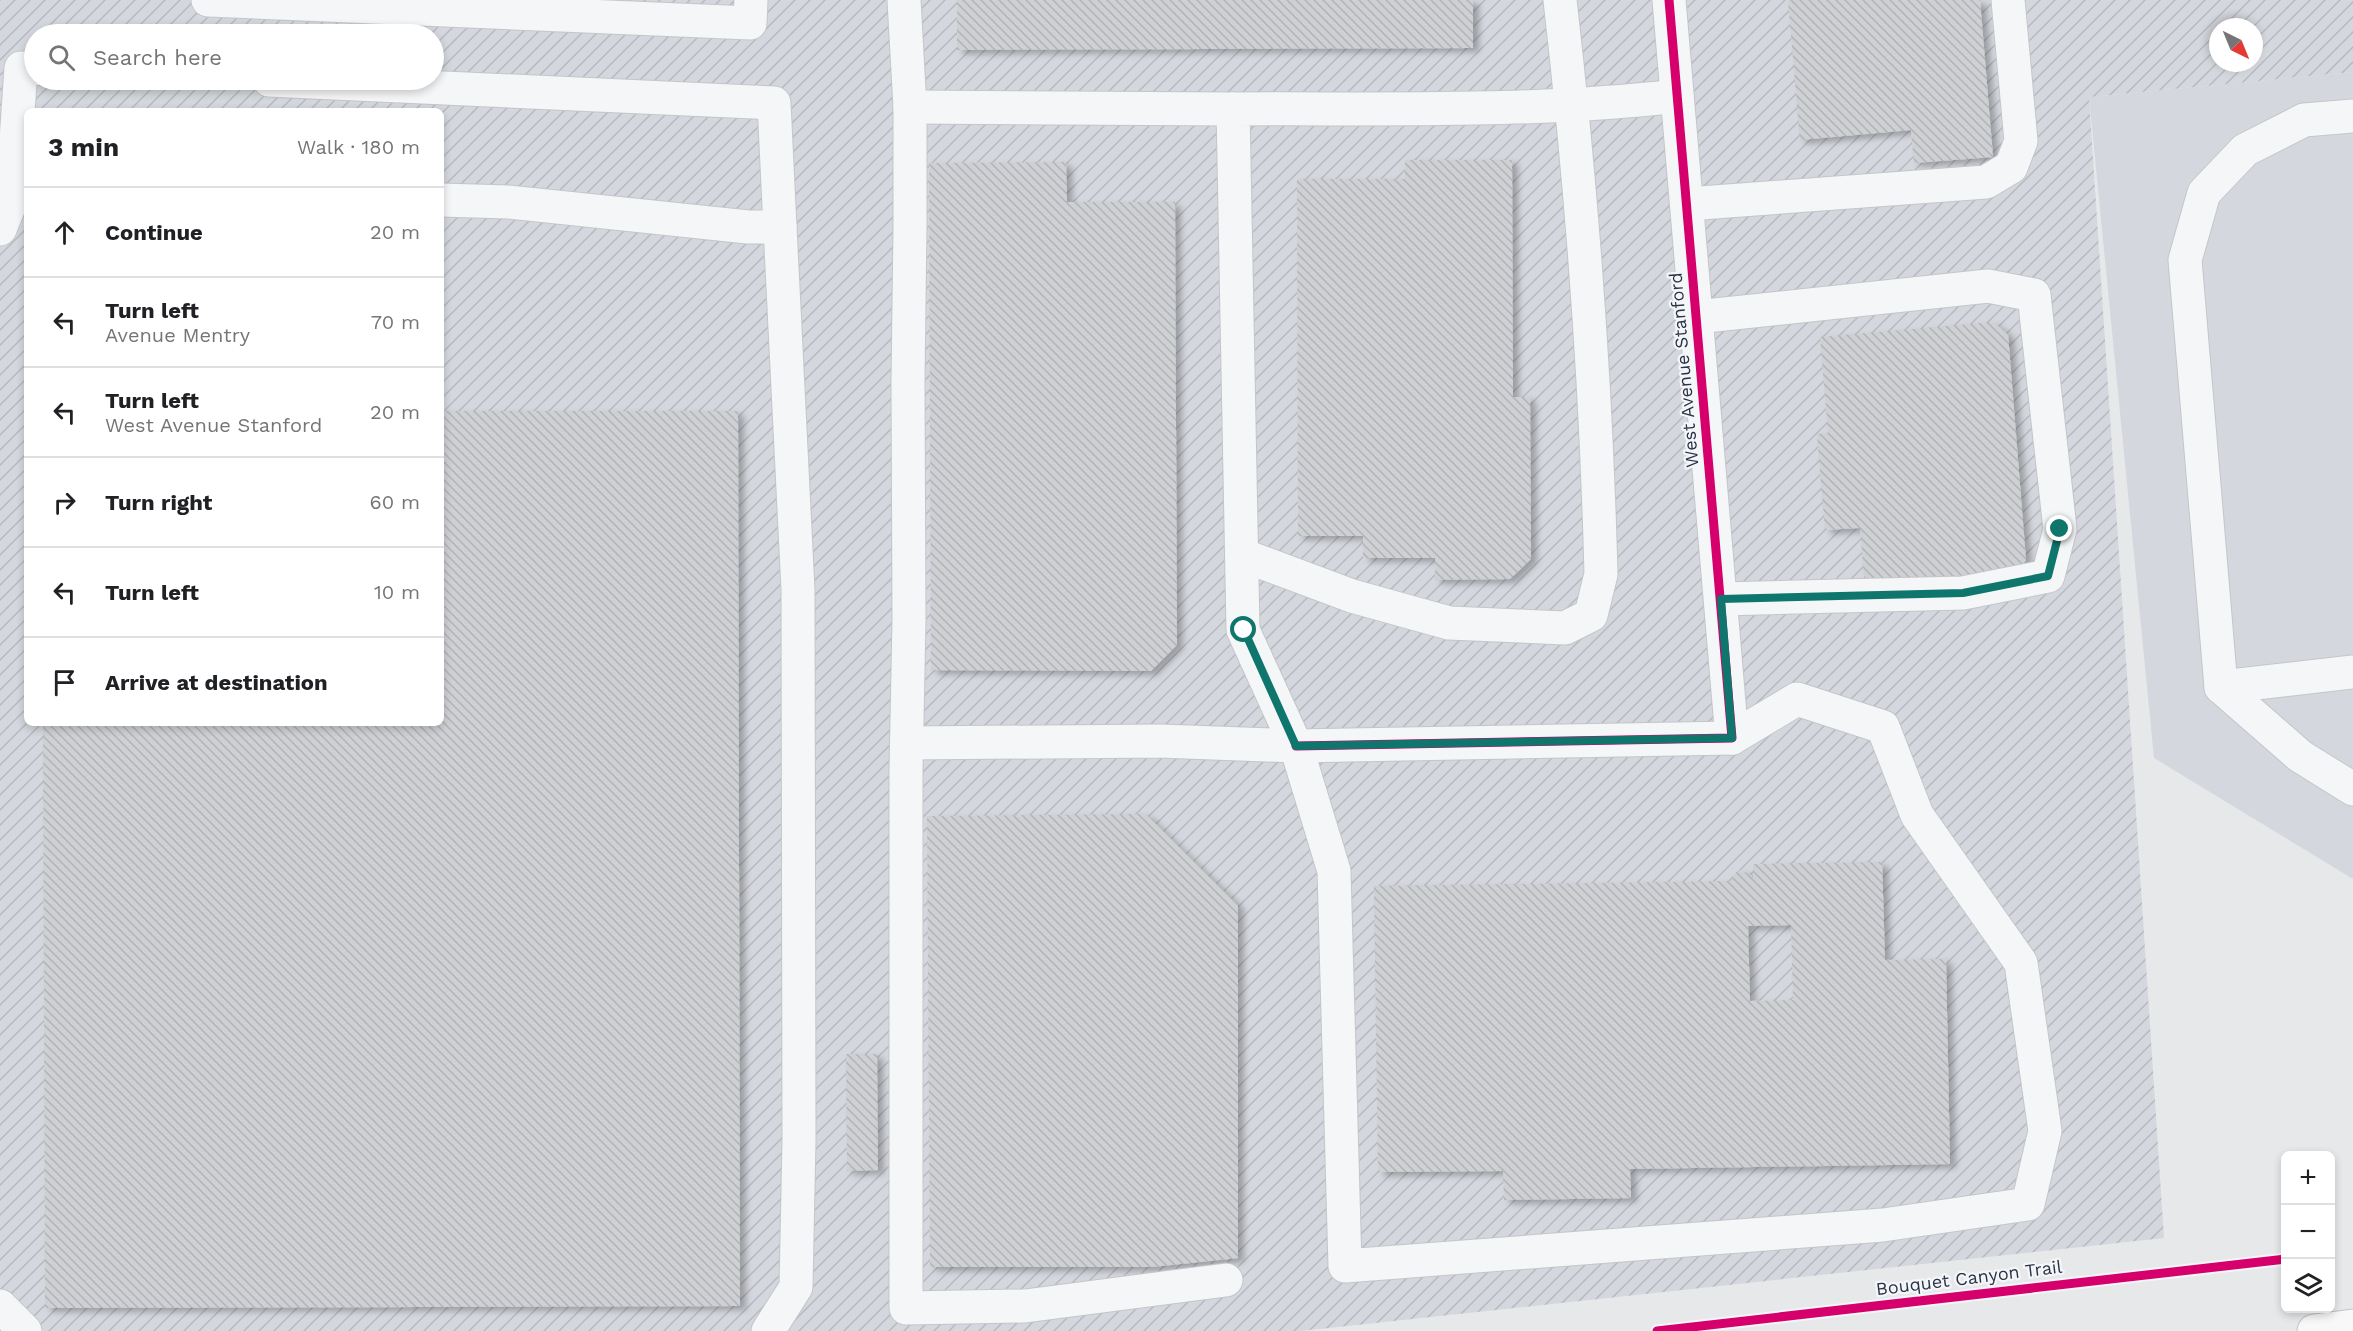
<!DOCTYPE html>
<html lang="en">
<head>
<meta charset="utf-8">
<style>
	:root { --surface:#fff; --page:#f2f2f2; --text:#202124; --muted:#757577; --line:#e0e0e0 }
	body { margin:0; font-family:"Work Sans",sans-serif; background:var(--page); color:var(--text) }
	.controls { position:absolute; right:18px; bottom:18px; display:grid; overflow:hidden; border-radius:9px; box-shadow:0 3px 9px #0003 }
	.controls button { width:54px; height:54px; display:grid; place-items:center; padding:0; border:0; border-bottom:2px solid var(--line); background:var(--surface); color:var(--text); font:30px sans-serif }
	.compass { position:absolute; left:2209px; top:18px; width:54px; height:54px; border-radius:50%; background:var(--surface); box-shadow:0 3px 9px #0003; rotate:137deg }
	.stop { position:absolute; width:18px; height:18px; margin:-14px; border:4px solid #0f766e; border-radius:50%; background:#fff }
	.stop.end { background:#0f766e; border-color:#fff; box-shadow:0 2px 6px #0008 }
	.list { margin:0; padding:0; list-style:none }
	h2 { display:flex; justify-content:space-between; align-items:center; height:78px; margin:0; padding:0 24px; font-size:26px }
	h2 small { font-size:20px; font-weight:400; color:var(--muted) }
	.list li { display:grid; grid-template-columns:39px 1fr auto; gap:18px; align-items:center; box-sizing:border-box; height:90px; padding:0 24px; border-top:2px solid var(--line) }
	.list b { display:block; font-size:22px; white-space:nowrap }
	.list p { margin:0; font-size:20px; white-space:nowrap; color:var(--muted) }
	.list em { font-size:20px; font-style:normal; color:var(--muted) }
	.icon { flex:none; width:33px; height:33px; fill:none; stroke:currentColor; stroke-width:2; stroke-linecap:round; stroke-linejoin:round }
	.map { position:relative; flex:none; width:2353px; height:1331px; overflow:hidden }
	.search { position:absolute; background:var(--surface); box-shadow:0 3px 9px #0003; left:24px; top:24px; width:420px; height:66px; display:flex; align-items:center; gap:15px; box-sizing:border-box; padding:0 21px; border-radius:33px; color:var(--muted); font-size:22px }
	.panel { position:absolute; background:var(--surface); box-shadow:0 3px 9px #0003; left:24px; top:108px; width:420px; height:618px; border-radius:9px }
	.map>svg:first-child { display:block }
	.built { fill:#d4d7dd }
	.industrial { fill:url(#industrial-furrows); fill-rule:evenodd }
	.building { fill:url(#building-back-hatch); fill-rule:evenodd; filter:url(#shadow) }
	.lines { fill:none; stroke-linecap:round; stroke-linejoin:round }
	.minor-casing { stroke:#c4c6c8; stroke-width:35 }
	.major-casing { stroke:#c2c5c8; stroke-width:35 }
	.minor { stroke:#f5f6f7; stroke-width:33 }
	.major { stroke:#f8f8f8; stroke-width:33 }
	.cycleway-casing { stroke:#f4f6f9; stroke-width:13 }
	.cycleway { stroke:#d6006c; stroke-width:9 }
	.route { stroke:#0f766e; stroke-width:8 }
	.labels { text-anchor:middle; stroke-width:4.5; stroke-linejoin:round; paint-order:stroke }
	.street-label { font-size:18px; fill:#2b3445; stroke:#f4f6f9 }
</style>
</head>
<body>
<div class="map">
<svg width="2353" height="1331" viewBox="0 0 2353 1331">
	<defs>
		<pattern id="industrial-furrows" width="10" height="10" patternUnits="userSpaceOnUse" patternTransform="scale(1.5)"><rect width="10" height="10" fill="#d4d7dd"/><path d="M-1 1l2-2M0 10L10 0M9 11l2-2" fill="none" stroke="#b6b9bf"/></pattern>
		<pattern id="building-back-hatch" width="6" height="6" patternUnits="userSpaceOnUse" patternTransform="scale(1.5)"><rect width="6" height="6" fill="#ced0d3"/><path d="M-1 5l2 2M0 0l6 6M5-1l2 2" fill="none" stroke="#b1b3b6"/></pattern>
		<filter id="shadow"><feDropShadow dx="6" dy="4" stdDeviation="3" flood-color="#0004"/></filter>
	</defs>
	<rect width="100%" height="100%" fill="#e6e8ea"/>
	<path class="built" d="M2353 72V879L2154 758 2089 97Z"/>
	<path class="industrial" d="M0 0H2353V72L2089 97 2164 1238 1301 1331H0ZM2218 27H2254V63H2218ZM34 34H434V80H34ZM27 111H441V723H27Z"/>
	<g class="building">
		<path d="M957 0H1473V48L957 50Z"/>
		<path d="M1788 0H1980L1993 157 1914 163 1911 130 1800 140Z"/>
		<path d="M1405 160H1512L1513 397H1530L1531 559 1510 579 1435 580V558H1363V536H1298L1297 179H1405Z"/>
		<path d="M1066 162 1067 202H1175L1177 645 1151 671 931 670 929 163Z"/>
		<path d="M1993 322 2008 334 2026 560 2014 575 1865 588 1860 528 1825 530 1817 434 1828 433 1820 337Z"/>
		<path d="M441 411H738L740 1306 45 1308 43 723H441Z"/>
		<path d="M1146 814 1238 905V1258L1152 1267H930L927 816Z"/>
		<path d="M1882 862 1885 960 1946 959 1950 1164 1630 1169 1631 1198 1504 1200 1503 1171 1378 1172 1374 886 1732 881 1733 875 1740 870 1751 875 1753 879V864ZM1791 925 1793 1000 1750 1001 1748 926Z"/>
		<path d="M846 1054H877L878 1170 847 1171Z"/>
	</g>
	<g class="lines">
		<g class="minor-casing">
			<g id="minor">
				<path d="M208 0 750 23 751 0"/>
				<path d="M904 0 910 107V227L908 382 909 620 906 770V1308L1025 1306 1226 1280"/>
				<path d="M1669 0 1732 738"/>
				<path d="M269 80 774 103 780 227"/>
				<path d="M1677 96C1530 113 1381 108 1233 109L1243 630 1296 746 1334 871 1345 1266 1883 1225 2028 1204 2045 1131 2021 963 1917 815 1883 727 1797 699 1732 738"/>
				<path d="M910 107 1233 109"/>
				<path d="M2353 116 2304 120 2245 150 2204 193 2185 260 2221 687 2300 756 2353 789"/>
				<path d="M12 199 21 68 34 69"/>
				<path d="M441 200 508 202 748 227H780L798 590 799 1140 796 1287 768 1331"/>
				<path d="M1687 204 1986 182 2011 167 2021 141 2008 0"/>
				<path d="M0 229 12 199 27 198"/>
				<path d="M1696 317 1988 286 2034 295 2060 529 2048 576 1963 593 1721 599"/>
				<path d="M1242 555 1352 596 1449 623 1565 628 1591 615 1601 574C1596 382 1582 191 1560 0"/>
				<path d="M2221 687 2353 672"/>
				<path d="M907 743 1160 741 1296 746 1732 738"/>
				<path d="M0 1306 25 1331"/>
			</g>
		</g>
		<g class="major-casing">
			<path id="major" d="M2314 1331 2353 1326"/>
		</g>
		<use href="#minor" class="minor"/>
		<use href="#major" class="major"/>
		<g class="cycleway-casing">
			<g id="cycleway">
				<path d="M1296 746 1732 738 1669 0"/>
				<path d="M1657 1331 2286 1259"/>
			</g>
		</g>
		<use href="#cycleway" class="cycleway"/>
	</g>
	<g class="lines">
		<path class="route" d="M1244 630 1296 746 1732 738 1721 599 1963 593 2048 576 2060 529"/>
	</g>
	<g class="labels">
		<g class="street-label">
			<text transform="translate(1684 370) rotate(-95)" y="6">West Avenue Stanford</text>
			<text transform="translate(1969 1278) rotate(-7)" y="6">Bouquet Canyon Trail</text>
		</g>
	</g>
</svg>
<div class="controls">
<button>+</button>
<button>−</button>
<button><svg class="icon" aria-label="layers" viewBox="0 0 24 24"><path d="M12 4l9 5-9 5-9-5zM3 14l9 5 9-5"/></svg></button>
</div>
<svg class="compass" viewBox="-18 -18 36 36"><path d="M0-13l5 13h-10z" fill="#e53935"/><path d="M0 13l5-13h-10z" fill="#757577"/></svg>
<div class="stop" style="left:1244px;top:630px"></div>
<div class="stop end" style="left:2060px;top:529px"></div>
<div class="search"><svg class="icon" aria-label="search" viewBox="0 0 24 24"><circle cx="10" cy="10" r="6"/><path d="M15 15l6 6"/></svg>Search here</div>
<section class="panel">
<h2>3 min<small>Walk · 180 m</small></h2>
<ul class="list">
<li><svg class="icon" aria-label="ahead" viewBox="0 0 24 24"><path d="M12 20V5M6 11l6-6 6 6"/></svg><div><b>Continue</b></div><em>20 m</em></li>
<li><svg class="icon" aria-label="left" viewBox="0 0 24 24"><path d="M17 20v-9H6M10 6l-5 5 5 5"/></svg><div><b>Turn left</b><p>Avenue Mentry</p></div><em>70 m</em></li>
<li><svg class="icon" aria-label="left" viewBox="0 0 24 24"><path d="M17 20v-9H6M10 6l-5 5 5 5"/></svg><div><b>Turn left</b><p>West Avenue Stanford</p></div><em>20 m</em></li>
<li><svg class="icon" aria-label="right" viewBox="0 0 24 24"><path d="M7 20v-9h11M14 6l5 5-5 5"/></svg><div><b>Turn right</b></div><em>60 m</em></li>
<li><svg class="icon" aria-label="left" viewBox="0 0 24 24"><path d="M17 20v-9H6M10 6l-5 5 5 5"/></svg><div><b>Turn left</b></div><em>10 m</em></li>
<li><svg class="icon" aria-label="arrive" viewBox="0 0 24 24"><path d="M6 21V4h12l-3 4 3 4H6"/></svg><div><b>Arrive at destination</b></div></li>
</ul>
</section>
</div>
</body>
</html>
